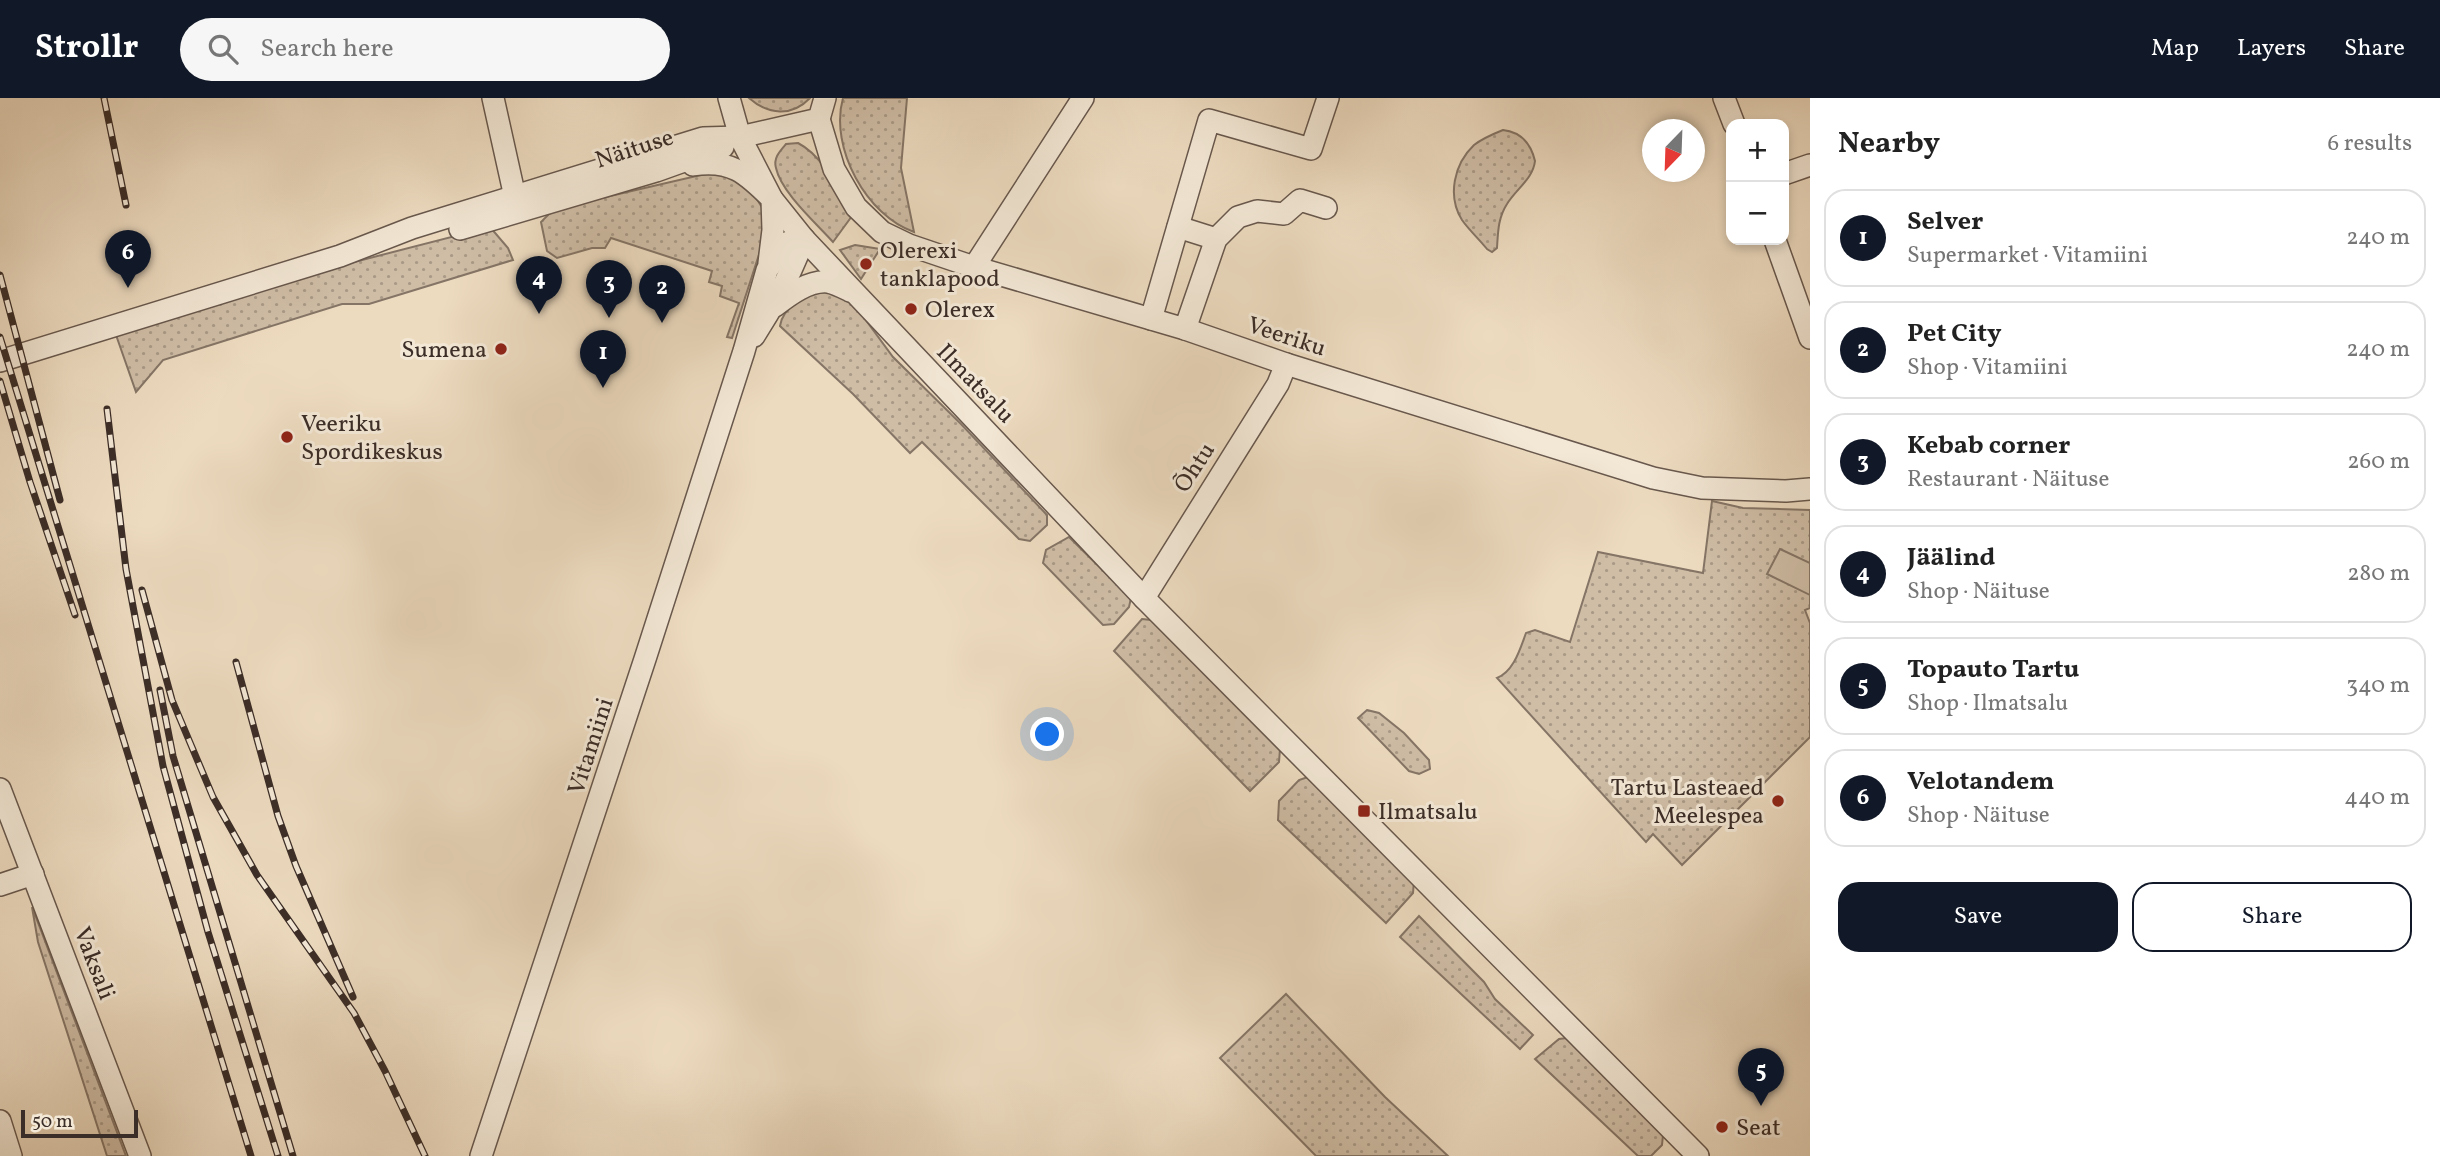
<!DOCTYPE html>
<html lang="en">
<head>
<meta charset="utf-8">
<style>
	:root { --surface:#fff; --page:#f6f6f6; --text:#222; --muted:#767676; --line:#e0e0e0; --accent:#111827 }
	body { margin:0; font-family:Vollkorn,serif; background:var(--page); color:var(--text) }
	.controls { position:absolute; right:21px; top:21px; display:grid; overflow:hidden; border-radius:14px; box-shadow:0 4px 10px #0003 }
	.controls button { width:63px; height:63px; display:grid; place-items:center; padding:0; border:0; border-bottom:2px solid var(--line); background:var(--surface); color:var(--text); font:35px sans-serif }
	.compass { position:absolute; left:1642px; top:21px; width:63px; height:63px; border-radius:50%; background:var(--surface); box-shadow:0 4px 10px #0003; rotate:203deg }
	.scale { position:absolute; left:21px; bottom:18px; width:117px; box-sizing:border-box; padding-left:7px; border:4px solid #3b2d27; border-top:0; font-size:19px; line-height:24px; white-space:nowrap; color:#3b2d27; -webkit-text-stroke:5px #f3e8d6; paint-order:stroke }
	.you { position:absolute; left:1048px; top:637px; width:24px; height:24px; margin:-18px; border:5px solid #fff; border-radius:50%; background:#1a73e8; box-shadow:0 0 0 10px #1a73e833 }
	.badge { display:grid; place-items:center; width:46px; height:46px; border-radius:50%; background:var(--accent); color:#fff; font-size:23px; font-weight:700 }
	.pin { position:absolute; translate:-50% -58px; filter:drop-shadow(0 2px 4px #0008) }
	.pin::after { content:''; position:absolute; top:37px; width:24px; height:21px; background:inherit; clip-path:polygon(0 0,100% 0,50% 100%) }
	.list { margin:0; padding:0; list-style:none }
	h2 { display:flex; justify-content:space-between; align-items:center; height:91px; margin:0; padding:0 28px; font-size:30px }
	h2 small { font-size:23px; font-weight:400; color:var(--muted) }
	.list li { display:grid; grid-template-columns:46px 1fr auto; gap:21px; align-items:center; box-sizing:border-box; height:98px; margin:0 14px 14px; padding:0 14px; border:2px solid var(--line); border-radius:21px }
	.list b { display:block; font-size:26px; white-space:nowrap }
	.list p { margin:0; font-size:23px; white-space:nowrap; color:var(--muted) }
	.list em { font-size:23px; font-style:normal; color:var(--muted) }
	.actions { display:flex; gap:14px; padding:21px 28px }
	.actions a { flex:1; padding:16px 0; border:2px solid var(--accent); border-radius:21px; text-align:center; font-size:24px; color:var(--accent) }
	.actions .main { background:var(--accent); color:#fff }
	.icon { flex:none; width:38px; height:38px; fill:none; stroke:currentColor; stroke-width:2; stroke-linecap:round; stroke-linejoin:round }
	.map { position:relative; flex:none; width:1810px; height:1058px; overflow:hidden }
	header { display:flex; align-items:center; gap:42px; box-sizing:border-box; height:98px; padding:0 35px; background:var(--accent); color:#fff }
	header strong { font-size:33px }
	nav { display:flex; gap:38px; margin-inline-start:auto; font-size:24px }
	.search { width:490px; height:63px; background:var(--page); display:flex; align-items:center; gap:18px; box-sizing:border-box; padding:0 24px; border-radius:38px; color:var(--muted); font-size:26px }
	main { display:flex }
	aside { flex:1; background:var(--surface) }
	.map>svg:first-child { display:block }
	.grass { fill:url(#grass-dots); stroke:#857566; stroke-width:2 }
	.garden { fill:#cfbda6; stroke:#857566; stroke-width:2 }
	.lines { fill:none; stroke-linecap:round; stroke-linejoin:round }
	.minor-casing { stroke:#68584d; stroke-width:24 }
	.minor { stroke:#f3e8d6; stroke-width:21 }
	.rail-casing { stroke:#3b2d27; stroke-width:7 }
	.rail { stroke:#f3e8d6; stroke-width:4.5; stroke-dasharray:13; stroke-linecap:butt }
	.poi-dot { fill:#8f2418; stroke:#f3e8d6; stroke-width:2.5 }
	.labels { text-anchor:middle; stroke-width:6; stroke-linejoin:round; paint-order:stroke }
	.street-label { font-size:24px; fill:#3b2d27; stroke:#f3e8d6 }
	.poi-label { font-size:24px; fill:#3b2d27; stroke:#f3e8d6; text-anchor:start }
</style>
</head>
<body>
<header>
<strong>Strollr</strong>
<div class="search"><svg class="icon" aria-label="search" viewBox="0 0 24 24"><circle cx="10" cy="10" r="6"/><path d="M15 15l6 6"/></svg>Search here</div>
<nav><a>Map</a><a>Layers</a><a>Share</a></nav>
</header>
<main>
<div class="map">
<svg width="1810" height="1058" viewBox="0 0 1810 1058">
	<defs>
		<pattern id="grass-dots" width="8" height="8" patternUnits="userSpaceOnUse" patternTransform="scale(1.75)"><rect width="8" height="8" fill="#cfbda6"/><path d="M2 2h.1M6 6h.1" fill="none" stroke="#a99a87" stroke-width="1.8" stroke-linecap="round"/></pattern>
	</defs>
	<rect width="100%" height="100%" fill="#eddbc0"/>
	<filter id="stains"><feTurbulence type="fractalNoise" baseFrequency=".00286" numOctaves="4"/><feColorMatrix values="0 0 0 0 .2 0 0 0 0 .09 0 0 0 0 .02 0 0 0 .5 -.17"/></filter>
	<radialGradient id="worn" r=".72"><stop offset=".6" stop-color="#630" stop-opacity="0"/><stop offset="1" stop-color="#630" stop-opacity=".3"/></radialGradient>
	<g class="grass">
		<path d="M749 0H810C792 19 768 17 749 0Z"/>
		<path d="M843 0H907L901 70 914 134C867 118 829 50 843 0Z"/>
		<path d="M1503 32C1521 34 1531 46 1535 63 1533 81 1516 91 1507 106 1498 120 1498 134 1497 150L1492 154 1487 151C1479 141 1469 132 1462 122 1447 98 1454 66 1474 47 1483 40 1493 36 1503 32Z"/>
		<path d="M798 45C825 59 838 93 852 118L833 144C816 125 781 94 776 70 773 60 780 53 786 46Z"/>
		<path d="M718 73 750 90 763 111 765 138 732 240 727 239 739 205 720 198 722 188 709 184 712 173 611 140 605 150H592L557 160 547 153 541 124 554 111Z"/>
		<path d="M490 129 508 150 513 162 369 206H342L163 262 136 294 116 237 331 170Z"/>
		<path d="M855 147 880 151 861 181 840 152Z"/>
		<path d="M825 191 844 197 862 217 893 259 961 326 1047 417V427L1030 443 1019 441 922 344 910 355 853 296 780 228C783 207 808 197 825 191Z"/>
		<path d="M1712 403 1743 410 1810 412V510L1805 512 1810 525V639L1682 767 1653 736 1646 744 1497 580C1514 573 1520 551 1526 535L1535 532 1570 544 1598 454 1703 475Z"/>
		<path d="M1069 439 1131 500 1129 509 1114 526 1103 527 1043 465 1046 452Z"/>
		<path d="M1142 521 1151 522 1280 651 1279 664 1250 693 1114 553Z"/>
		<path d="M1367 612 1379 615 1404 635 1429 662 1430 671 1419 676 1409 673 1358 620Z"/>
		<path d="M1308 679 1414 783 1413 795 1386 825 1278 722 1279 703 1299 682Z"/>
		<path d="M32 809 42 835 126 1058H107L38 844Z"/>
		<path d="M1419 818 1484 884 1495 901 1533 937 1520 951 1400 839Z"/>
		<path d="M1286 896 1385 999 1448 1058H1316L1220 960Z"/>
		<path d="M1567 940 1663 1037 1662 1047 1651 1058H1638L1535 961 1559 941Z"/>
	</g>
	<path class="garden" d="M1780 451 1810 465V497L1767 476Z"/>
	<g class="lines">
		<g class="minor-casing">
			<g id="minor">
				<path d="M493 0 515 99 523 108"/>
				<path d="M729 0 740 39 772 101 804 141 1144 500 1698 1058"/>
				<path d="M1724 0 1734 26"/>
				<path d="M819 21 834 71 856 109 882 134 909 147 974 169 1185 231 1286 266 1653 380 1702 390 1786 393 1810 391"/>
				<path d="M693 67C731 61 746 75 772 101L773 132 769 165"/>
				<path d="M1784 76 1810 67"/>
				<path d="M1178 129 1216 141"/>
				<path d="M460 131 656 73 723 49"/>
				<path d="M1775 142 1810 240"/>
				<path d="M974 169 1083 0"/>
				<path d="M775 208C789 197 809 182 828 184 835 185 844 190 850 193"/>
				<path d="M1151 221 1209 22 1311 51 1328 0"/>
				<path d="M1185 231 1216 141 1238 119 1257 113 1284 116 1300 102 1326 110"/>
				<path d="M754 238C774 207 791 176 804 141"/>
				<path d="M0 263 340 158 412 130 703 40 740 39 819 21 825 0"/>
				<path d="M1144 500 1278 286 1286 266"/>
				<path d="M0 691 140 1058"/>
				<path d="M0 787 33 776"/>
				<path d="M0 1023 11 1058"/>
				<path d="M481 1058 645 561 744 253 767 172 788 144 804 141"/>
			</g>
		</g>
		<use href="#minor" class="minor"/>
		<g class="rail-casing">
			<g id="rail">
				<path d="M104 0 126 107"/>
				<path d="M0 177 60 402"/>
				<path d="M0 239 251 1058"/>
				<path d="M0 283 30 384 75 517"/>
				<path d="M107 311 126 471 163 668 208 834 278 1058"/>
				<path d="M142 492 172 602 213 699 257 777 354 915 385 973 425 1058"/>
				<path d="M236 564 278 718 296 768 353 899"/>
				<path d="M160 592 173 658 293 1058"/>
			</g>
		</g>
		<use href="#rail" class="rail"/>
	</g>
	<g class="poi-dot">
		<circle cx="866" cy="166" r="7"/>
		<circle cx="911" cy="211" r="7"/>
		<circle cx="501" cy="251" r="7"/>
		<circle cx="287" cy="339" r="7"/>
		<circle cx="1778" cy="703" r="7"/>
		<rect x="1357" y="706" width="14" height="14" rx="3.5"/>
		<circle cx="1722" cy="1029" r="7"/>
	</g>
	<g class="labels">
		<g class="street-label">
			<text transform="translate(634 50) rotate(-18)" y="8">Näituse</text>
			<text transform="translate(1287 238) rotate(18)" y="8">Veeriku</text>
			<text transform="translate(976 285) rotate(46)" y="8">Ilmatsalu</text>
			<text transform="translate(1194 369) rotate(-57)" y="8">Õhtu</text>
			<text transform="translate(590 648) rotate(-72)" y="8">Vitamiini</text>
			<text transform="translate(95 865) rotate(69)" y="8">Vaksali</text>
		</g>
		<g class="poi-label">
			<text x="880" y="160">Olerexi<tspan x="880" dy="28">tanklapood</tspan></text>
			<text x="925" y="219">Olerex</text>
			<text x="487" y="259" text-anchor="end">Sumena</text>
			<text x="301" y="333">Veeriku<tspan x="301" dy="28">Spordikeskus</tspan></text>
			<text x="1764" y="697" text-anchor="end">Tartu Lasteaed<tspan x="1764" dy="28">Meelespea</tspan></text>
			<text x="1378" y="721">Ilmatsalu</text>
			<text x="1736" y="1037">Seat</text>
		</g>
	</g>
	<rect width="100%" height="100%" filter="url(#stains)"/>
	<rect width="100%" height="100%" fill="url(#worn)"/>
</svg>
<div class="controls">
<button>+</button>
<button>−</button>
</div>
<svg class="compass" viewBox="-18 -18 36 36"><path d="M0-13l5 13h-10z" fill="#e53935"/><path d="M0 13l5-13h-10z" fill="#767676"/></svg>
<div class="scale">50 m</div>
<div class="you"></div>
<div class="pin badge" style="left:603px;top:290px">1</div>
<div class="pin badge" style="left:662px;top:225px">2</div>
<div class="pin badge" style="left:609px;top:220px">3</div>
<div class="pin badge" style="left:539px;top:216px">4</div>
<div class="pin badge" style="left:1761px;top:1008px">5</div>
<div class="pin badge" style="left:128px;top:190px">6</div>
</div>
<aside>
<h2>Nearby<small>6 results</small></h2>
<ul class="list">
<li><span class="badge">1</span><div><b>Selver</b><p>Supermarket · Vitamiini</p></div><em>240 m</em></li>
<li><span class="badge">2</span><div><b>Pet City</b><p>Shop · Vitamiini</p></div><em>240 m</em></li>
<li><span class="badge">3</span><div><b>Kebab corner</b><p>Restaurant · Näituse</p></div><em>260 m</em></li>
<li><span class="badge">4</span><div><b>Jäälind</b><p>Shop · Näituse</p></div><em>280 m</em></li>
<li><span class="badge">5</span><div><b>Topauto Tartu</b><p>Shop · Ilmatsalu</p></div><em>340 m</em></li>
<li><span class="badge">6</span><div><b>Velotandem</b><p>Shop · Näituse</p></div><em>440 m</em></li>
</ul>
<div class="actions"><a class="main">Save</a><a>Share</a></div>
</aside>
</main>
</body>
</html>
